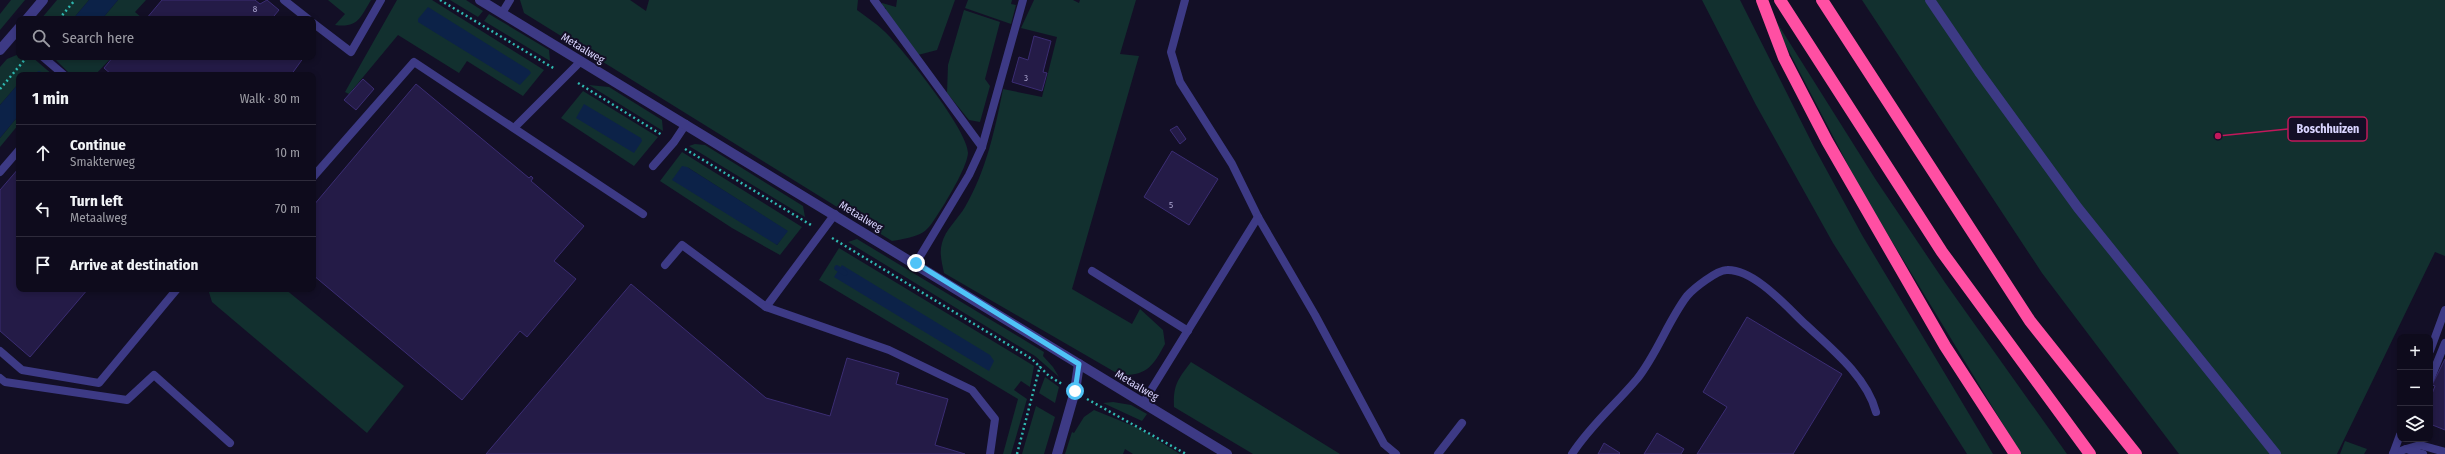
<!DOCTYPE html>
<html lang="en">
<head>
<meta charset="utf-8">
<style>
	:root { --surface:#0e0b1c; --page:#1c1929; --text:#f1f3f6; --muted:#9b9ba3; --line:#2e2b3b }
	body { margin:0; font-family:"Fira Sans Condensed",sans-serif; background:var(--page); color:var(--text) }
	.controls { position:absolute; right:12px; bottom:12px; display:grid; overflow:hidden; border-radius:8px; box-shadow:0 2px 6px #0003 }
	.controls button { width:36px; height:36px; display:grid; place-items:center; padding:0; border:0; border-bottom:1px solid var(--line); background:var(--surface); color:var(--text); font:20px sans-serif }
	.stop { position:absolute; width:12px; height:12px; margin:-9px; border:3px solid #4fc3f7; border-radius:50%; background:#fff }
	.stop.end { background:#4fc3f7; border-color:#fff; box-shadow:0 1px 4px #0008 }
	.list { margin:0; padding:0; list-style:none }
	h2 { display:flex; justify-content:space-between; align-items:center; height:52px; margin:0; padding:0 16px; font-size:17px }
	h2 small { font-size:13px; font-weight:400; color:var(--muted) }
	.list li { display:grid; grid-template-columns:26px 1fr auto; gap:12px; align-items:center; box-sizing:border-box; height:56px; padding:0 16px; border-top:1px solid var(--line) }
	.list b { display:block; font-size:15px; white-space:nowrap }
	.list p { margin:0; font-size:13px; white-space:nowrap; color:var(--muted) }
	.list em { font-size:13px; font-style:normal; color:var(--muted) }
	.icon { flex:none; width:22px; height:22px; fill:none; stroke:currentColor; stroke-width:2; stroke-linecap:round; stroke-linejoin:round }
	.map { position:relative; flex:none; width:2445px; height:454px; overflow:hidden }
	.search { position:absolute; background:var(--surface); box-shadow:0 2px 6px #0003; left:16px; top:16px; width:300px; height:44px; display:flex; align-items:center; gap:10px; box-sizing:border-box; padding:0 14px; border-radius:8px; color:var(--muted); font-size:15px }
	.panel { position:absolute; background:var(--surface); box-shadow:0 2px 6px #0003; left:16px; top:72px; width:300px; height:220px; border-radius:8px }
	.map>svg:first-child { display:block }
	.green { fill:#12302f; fill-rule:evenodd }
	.water { fill:#0c2248 }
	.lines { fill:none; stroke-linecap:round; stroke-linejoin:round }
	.stream { stroke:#0c2248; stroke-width:5.5 }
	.building { fill:#241b47; stroke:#3b2d73 }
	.path { stroke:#2fb8b0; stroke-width:2.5; stroke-dasharray:2 3; stroke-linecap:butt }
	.service { stroke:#3d3a85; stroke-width:8 }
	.minor { stroke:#3d3a85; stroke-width:10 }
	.tertiary { stroke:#3d3a85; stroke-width:10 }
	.motorway { stroke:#ff4fa3; stroke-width:12 }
	.route { stroke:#4fc3f7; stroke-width:5 }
	.labels { text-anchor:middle; stroke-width:4; stroke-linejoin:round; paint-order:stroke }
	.number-label { font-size:9px; fill:#aca6d1 }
	.street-label { font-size:11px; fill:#d9d4ff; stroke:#130f26 }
	.leader { fill:none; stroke:#c2185b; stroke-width:1.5 }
	.callout-dot { fill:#c2185b; stroke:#130f26; stroke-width:1.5 }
	.callout { fill:#130f26; stroke:#c2185b; stroke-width:1.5 }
	.callout-label { font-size:12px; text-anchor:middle; font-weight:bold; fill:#d9d4ff }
</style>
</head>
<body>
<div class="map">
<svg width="2445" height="454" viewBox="0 0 2445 454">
	<rect width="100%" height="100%" fill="#130f26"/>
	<g class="green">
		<path d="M11 0H25L0 30V14Z"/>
		<path d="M57 0H89L73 19H41Z"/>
		<path d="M118 0H146L135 12 143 19H102Z"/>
		<path d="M328 0H371C360 18 358 28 335 25L345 14Z"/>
		<path d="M397 0H432L544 70 523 96 467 61 459 73 398 35 349 94 345 92Z"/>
		<path d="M450 0H466L483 11 478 17Z"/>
		<path d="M520 0H630L646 11 649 0H858L857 10C866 17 876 23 884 31 903 49 968 130 968 153 967 166 952 191 945 203 926 232 929 235 892 241L524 13Z"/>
		<path d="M897 0H955L937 50 918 55 885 14 886 8 881 7 882 3 896 7Z"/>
		<path d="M968 0H1012L1011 4 1016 5 1011 24 965 8Z"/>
		<path d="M1034 0H1073L1079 3 1080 0H1136L1120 54 1139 56 1072 289 1132 324 1140 309 1163 330 1165 344C1153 366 1147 376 1120 375L944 273C942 263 939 253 942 243 945 230 958 219 965 207 986 171 995 130 1003 89L1042 97 1057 37 1021 28Z"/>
		<path d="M1702 0H1740L1814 147 1862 235 1993 454H1967L1833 243 1756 105Z"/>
		<path d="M1862 0H2445V256L2435 252 2337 454H2179L2042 273Z"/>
		<path d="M964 10 1000 22 985 79 990 86 980 122 969 120 947 93 948 65Z"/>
		<path d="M489 14 549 50 550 61 484 21Z"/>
		<path d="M1774 18 1876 180 1946 284 2067 454H2021L1862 192 1772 19Z"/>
		<path d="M19 54V57H32L53 75H19V83L0 105V67L7 59Z"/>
		<path d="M53 57H112L95 75H71Z"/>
		<path d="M589 85 609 87 662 120 663 131Z"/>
		<path d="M583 91 658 137 634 166 561 118Z"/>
		<path d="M19 115V124L0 147V138Z"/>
		<path d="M695 144 705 145 803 206 805 217 689 146Z"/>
		<path d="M682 152 802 227 780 255 732 228 660 181ZM687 167 787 231 777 245Z"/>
		<path d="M857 239 1044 352 1043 356 1053 367 1059 377 1035 356 848 242Z"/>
		<path d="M839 248 1034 366 1030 387 1021 381 1014 390 1027 399 1011 454H1003L1018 399 819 280Z"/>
		<path d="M208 289H285L404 386 367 433 212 302Z"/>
		<path d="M1191 362 1340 454H1253L1174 407C1173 385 1178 379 1191 362Z"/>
		<path d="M1045 377 1059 387 1055 403 1039 393Z"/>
		<path d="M1113 402 1131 405 1147 414 1142 421 1103 403Z"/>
		<path d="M1036 406 1055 417 1044 454H1022Z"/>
		<path d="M1094 410 1138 428 1180 454H1133L1125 449 1123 454H1065L1072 432 1074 433 1084 417Z"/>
		<path d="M2345 441 2367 449 2364 454H2340Z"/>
	</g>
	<g class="water">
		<path d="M89 0H118L102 19H73Z"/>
		<path d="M428 7 529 70 531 73 520 85 418 22V19Z"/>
		<path d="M19 83V115L0 138V105Z"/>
		<path d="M584 104 641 138 642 141 634 153 576 118Z"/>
		<path d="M682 166 687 167 788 231 777 245 672 180Z"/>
		<path d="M842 265 990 355 994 361 989 371 834 277Z"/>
	</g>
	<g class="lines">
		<g class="stream">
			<path d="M38 75 39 74"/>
			<path d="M837 268 845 273"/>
		</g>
	</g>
	<g class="building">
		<path d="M162 0H255L260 4 267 0 279 10 274 16 278 19H146Z"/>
		<path d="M1034 36 1051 41 1043 72 1047 73 1042 91 1012 82 1019 57 1028 60Z"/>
		<path d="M113 57H304L291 75H112L104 68Z"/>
		<path d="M363 79 374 89 356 110 344 100Z"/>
		<path d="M416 84 529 178 531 176 533 178 531 181 584 226 554 261 576 279 527 337 520 331 462 400 313 275V206Z"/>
		<path d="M1177 126 1186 139 1180 144 1170 130Z"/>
		<path d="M1172 151 1218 179 1189 225 1144 197Z"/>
		<path d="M19 168V289H88L30 357 0 331V190Z"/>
		<path d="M631 284 766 398 830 416 847 358 899 373 896 384 948 399 935 445 965 454H486Z"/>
		<path d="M1747 317 1842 374 1793 454H1697L1727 407 1703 392Z"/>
		<path d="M2445 359V430L2430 424V399L2435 386 2432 385Z"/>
		<path d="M1657 433 1684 449 1681 454H1644Z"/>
		<path d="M1604 443 1620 453 1619 454H1598Z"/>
	</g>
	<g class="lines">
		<g class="path">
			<path d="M440 0 555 69"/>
			<path d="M59 19 75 0"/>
			<path d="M578 83 662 135"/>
			<path d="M0 89 27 57"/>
			<path d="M685 149 811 225"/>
			<path d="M832 238 1032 359 1049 376 1062 384"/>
			<path d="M1087 399 1186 454"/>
			<path d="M1017 454 1040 366"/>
		</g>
		<g class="service">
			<path d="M284 0 308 19"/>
			<path d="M874 0 982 147"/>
			<path d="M1185 0 1171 52 1180 82 1232 164 1258 217 1315 315 1384 444 1396 454"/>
			<path d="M502 13 510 0"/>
			<path d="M313 23 351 52 381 0"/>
			<path d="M43 57 64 75"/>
			<path d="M514 128 581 61"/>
			<path d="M653 166 674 142 686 124"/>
			<path d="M0 172 19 150"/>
			<path d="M313 177 414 62 643 214"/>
			<path d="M916 263 969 175 982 147 1023 0"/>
			<path d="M665 265 682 245 766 307 835 214"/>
			<path d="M1092 271 1188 331"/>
			<path d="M766 307 889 350 972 390 995 419 990 454"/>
			<path d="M0 351 22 370 99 383 177 289"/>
			<path d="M2430 351 2445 310"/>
			<path d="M0 378 5 382 127 400 154 375 230 443"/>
			<path d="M2430 380 2445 343"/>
			<path d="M1143 403 1258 217"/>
			<path d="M2406 449 2420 445 2445 452"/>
			<path d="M1438 454 1462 423"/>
			<path d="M1572 454C1590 426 1616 404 1637 379 1657 354 1668 321 1687 296 1694 288 1717 270 1727 270 1754 269 1787 307 1805 324 1831 348 1867 377 1876 412"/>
			<path d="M2393 454 2406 449 2423 454"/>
			<path d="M2393 454 2400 435"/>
		</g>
		<g class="minor">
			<path d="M1930 0 1979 72 2078 208 2276 454"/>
			<path d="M27 19 43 0"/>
			<path d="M0 50 19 28"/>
			<path d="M1057 454 1075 391 1079 364"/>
		</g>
		<path class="tertiary" d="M480 0 1227 454"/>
		<g class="motorway">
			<path d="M1762 0 1784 58 1827 141 1945 346 2015 454"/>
			<path d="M1780 0 1942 252 2090 454"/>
			<path d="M1822 0 2030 321 2136 454"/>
		</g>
	</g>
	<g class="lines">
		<path class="route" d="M916 263 1079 364 1075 391"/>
	</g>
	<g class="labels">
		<g class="number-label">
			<text x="255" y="12">8</text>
			<text x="1026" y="81">3</text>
			<text x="1171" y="208">5</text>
		</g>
		<g class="street-label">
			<text transform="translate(583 48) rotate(31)" y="4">Metaalweg</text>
			<text transform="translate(861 216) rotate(31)" y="4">Metaalweg</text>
			<text transform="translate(1137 385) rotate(31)" y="4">Metaalweg</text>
		</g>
	</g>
	<path class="leader" d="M2218 136L2288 129"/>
	<circle class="callout-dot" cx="2218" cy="136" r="4"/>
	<rect class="callout" x="2288" y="117" width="79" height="24" rx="4"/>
	<g class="callout-label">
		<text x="2328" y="133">Boschhuizen</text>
	</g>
</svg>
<div class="controls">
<button>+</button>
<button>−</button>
<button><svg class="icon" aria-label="layers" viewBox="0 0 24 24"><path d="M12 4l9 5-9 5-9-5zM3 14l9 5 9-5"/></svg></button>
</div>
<div class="stop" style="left:1075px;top:391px"></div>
<div class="stop end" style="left:916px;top:263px"></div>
<div class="search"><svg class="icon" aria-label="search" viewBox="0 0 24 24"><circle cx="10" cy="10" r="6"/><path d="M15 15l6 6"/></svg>Search here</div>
<section class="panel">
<h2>1 min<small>Walk · 80 m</small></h2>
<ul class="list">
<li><svg class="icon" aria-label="ahead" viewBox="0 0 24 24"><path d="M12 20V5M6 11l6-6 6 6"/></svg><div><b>Continue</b><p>Smakterweg</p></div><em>10 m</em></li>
<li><svg class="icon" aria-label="left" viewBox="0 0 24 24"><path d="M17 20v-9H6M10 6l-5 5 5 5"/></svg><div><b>Turn left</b><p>Metaalweg</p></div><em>70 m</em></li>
<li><svg class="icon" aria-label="arrive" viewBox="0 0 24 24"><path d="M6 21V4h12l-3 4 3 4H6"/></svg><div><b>Arrive at destination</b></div></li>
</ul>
</section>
</div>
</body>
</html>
